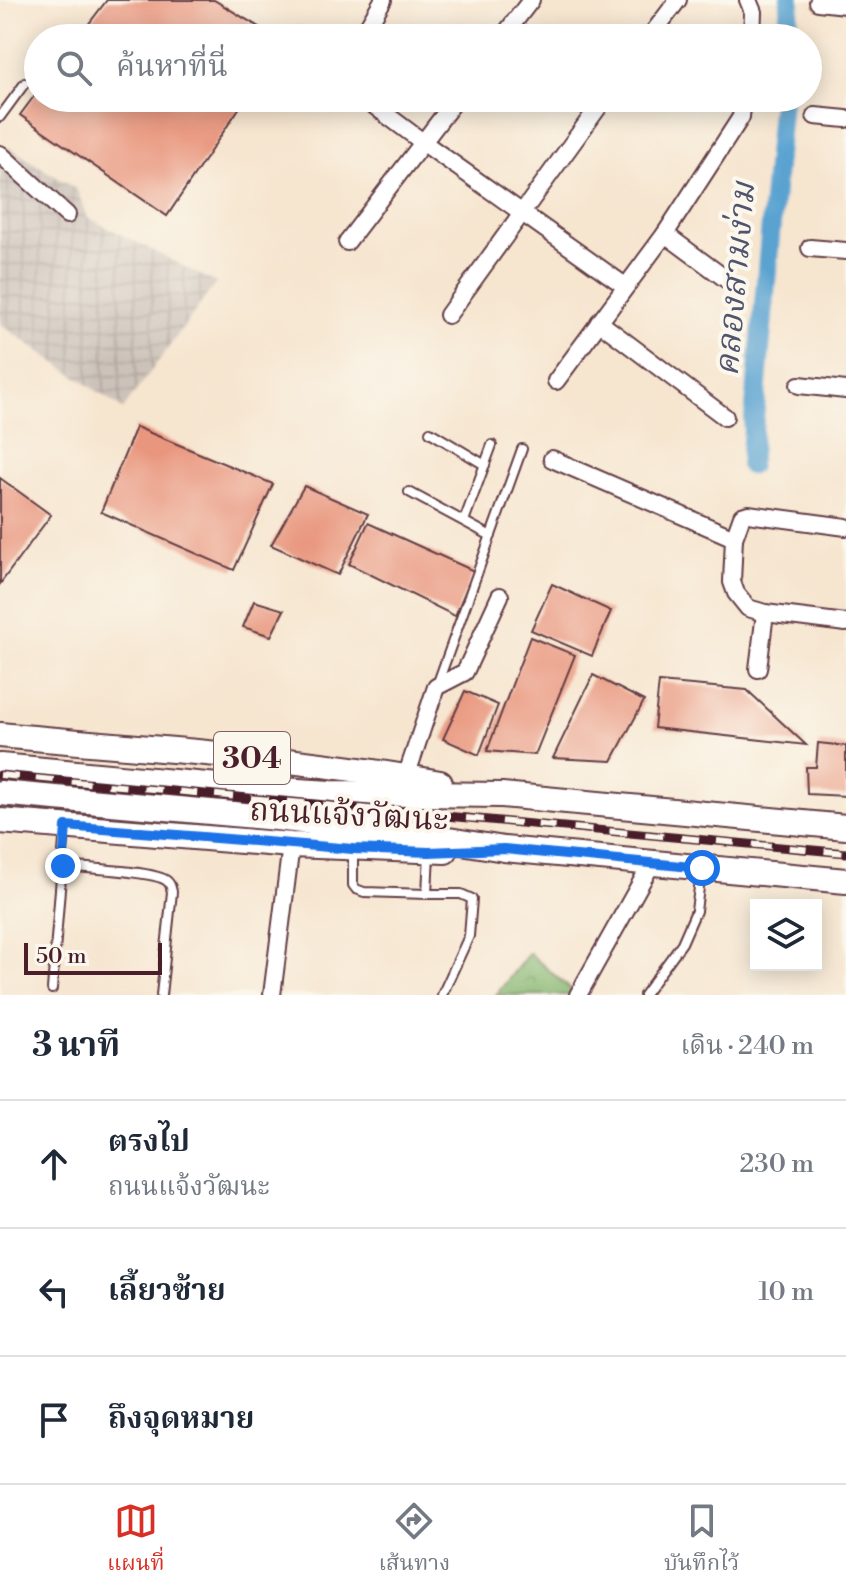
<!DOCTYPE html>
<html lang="th">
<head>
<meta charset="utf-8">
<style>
	:root { --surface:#fff; --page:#f2f2f3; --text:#1f2937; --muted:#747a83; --line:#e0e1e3; --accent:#d93025 }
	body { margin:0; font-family:"Libre Bodoni","Noto Serif Thai",serif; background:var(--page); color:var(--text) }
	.controls { position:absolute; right:24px; bottom:24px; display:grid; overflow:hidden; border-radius:0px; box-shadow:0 4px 20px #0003 }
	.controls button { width:72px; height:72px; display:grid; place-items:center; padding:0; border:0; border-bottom:2px solid var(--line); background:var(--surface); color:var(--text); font:40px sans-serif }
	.scale { position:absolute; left:24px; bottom:20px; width:138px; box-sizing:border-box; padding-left:8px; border:4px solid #4a1f2b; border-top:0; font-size:22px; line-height:28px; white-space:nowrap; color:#4a1f2b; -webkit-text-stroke:6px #fbf7ec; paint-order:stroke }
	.stop { position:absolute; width:24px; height:24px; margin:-18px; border:6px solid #1a73e8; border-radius:50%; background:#fff }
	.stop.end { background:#1a73e8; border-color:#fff; box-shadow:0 2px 8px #0008 }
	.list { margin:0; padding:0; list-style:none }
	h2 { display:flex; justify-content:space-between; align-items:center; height:104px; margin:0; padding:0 32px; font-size:34px }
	h2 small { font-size:26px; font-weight:400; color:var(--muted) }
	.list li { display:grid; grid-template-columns:52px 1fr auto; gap:24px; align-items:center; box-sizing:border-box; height:128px; padding:0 32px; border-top:2px solid var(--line) }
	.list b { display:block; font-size:30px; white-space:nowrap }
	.list p { margin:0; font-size:26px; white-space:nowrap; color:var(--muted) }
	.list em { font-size:26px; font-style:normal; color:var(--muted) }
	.icon { flex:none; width:44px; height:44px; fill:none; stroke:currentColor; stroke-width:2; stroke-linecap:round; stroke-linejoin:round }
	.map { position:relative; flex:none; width:846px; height:995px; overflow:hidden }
	.search { position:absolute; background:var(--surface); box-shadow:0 4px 20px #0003; left:24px; right:24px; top:24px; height:88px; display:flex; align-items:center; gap:20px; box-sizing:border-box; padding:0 28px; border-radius:44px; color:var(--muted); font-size:30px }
	.sheet { height:488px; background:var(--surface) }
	nav { display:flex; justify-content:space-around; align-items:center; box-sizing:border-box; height:112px; border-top:2px solid var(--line); background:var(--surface); font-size:22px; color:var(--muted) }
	nav a { display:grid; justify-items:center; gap:4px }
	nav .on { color:var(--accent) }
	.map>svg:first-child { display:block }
	.industrial { fill:url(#industrial-grid) }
	.forest { fill:url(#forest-crowns); stroke:#686a4e; stroke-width:2 }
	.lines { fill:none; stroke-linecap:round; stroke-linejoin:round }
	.canal { stroke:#5aa3d1; stroke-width:20 }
	.building { fill:#e9967e }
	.service-casing { stroke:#643d44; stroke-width:12 }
	.minor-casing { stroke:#643d44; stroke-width:20 }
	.primary-casing { stroke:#643d44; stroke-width:28 }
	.service { stroke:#fff; stroke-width:8 }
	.minor { stroke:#fff; stroke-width:16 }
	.primary { stroke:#fff; stroke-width:24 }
	.rail-casing { stroke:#4a1f2b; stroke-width:9 }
	.rail { stroke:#fbf7ec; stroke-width:6; stroke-dasharray:18; stroke-linecap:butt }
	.route { stroke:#1a73e8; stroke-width:10 }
	.labels { text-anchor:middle; stroke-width:8; stroke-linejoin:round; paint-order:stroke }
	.shield { fill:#fbf7ec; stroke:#7f6065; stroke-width:2 }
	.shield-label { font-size:30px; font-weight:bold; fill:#4a1f2b }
	.street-label { font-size:32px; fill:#4a1f2b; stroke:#fbf7ec }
	.water-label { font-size:34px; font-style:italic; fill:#50546d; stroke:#fbf7ec }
</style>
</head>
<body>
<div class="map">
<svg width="846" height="995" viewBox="0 0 846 995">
	<defs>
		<pattern id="industrial-grid" width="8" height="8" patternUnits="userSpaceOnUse" patternTransform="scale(2)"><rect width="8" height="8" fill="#ccc2b9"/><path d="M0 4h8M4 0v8" fill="none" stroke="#b1a69f"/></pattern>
		<pattern id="forest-crowns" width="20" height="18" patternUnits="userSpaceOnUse" patternTransform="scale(2)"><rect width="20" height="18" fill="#86b670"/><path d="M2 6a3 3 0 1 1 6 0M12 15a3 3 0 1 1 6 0" fill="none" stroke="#70935c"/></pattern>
	</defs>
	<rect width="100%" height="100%" fill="#fbf7ec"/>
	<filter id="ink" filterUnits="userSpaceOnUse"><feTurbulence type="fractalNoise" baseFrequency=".0125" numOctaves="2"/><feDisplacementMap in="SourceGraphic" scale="16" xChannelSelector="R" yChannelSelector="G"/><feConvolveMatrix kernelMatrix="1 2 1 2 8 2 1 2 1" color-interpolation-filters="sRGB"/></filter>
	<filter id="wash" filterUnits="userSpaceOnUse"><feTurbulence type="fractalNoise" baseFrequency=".006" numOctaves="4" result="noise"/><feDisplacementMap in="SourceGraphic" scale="32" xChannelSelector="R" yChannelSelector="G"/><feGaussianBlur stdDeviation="1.8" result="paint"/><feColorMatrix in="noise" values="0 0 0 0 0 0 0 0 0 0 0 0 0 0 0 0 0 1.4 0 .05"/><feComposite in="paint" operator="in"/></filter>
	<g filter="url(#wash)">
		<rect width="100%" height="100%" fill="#f6e5cf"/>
		<path class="industrial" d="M9 147 77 190 87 217 216 283 123 409 0 324V162Z"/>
		<path class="forest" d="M529 953 575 993 574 995H496Z"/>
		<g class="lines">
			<g class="canal">
				<path d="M787 38 790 0"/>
				<path d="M750 465 782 98"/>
			</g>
		</g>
		<g id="blocks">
			<g class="building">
				<path d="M107 0H214L277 38H78Z"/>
				<path d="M38 91V98H246L167 216 20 115Z"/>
				<path d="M136 427 273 484 234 570 101 512Z"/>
				<path d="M0 478 51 515 0 584Z"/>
				<path d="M304 486 368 514 338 575 271 545Z"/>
				<path d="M368 523 474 571 455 616 349 564Z"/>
				<path d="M552 584 611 611 592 656 531 630Z"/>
				<path d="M254 601 284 610 271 636 243 627Z"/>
				<path d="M530 637 575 655 535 755 487 751Z"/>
				<path d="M593 675 644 701 612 761 553 758Z"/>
				<path d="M659 682 747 690 806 745 654 728Z"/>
				<path d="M465 691 498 705 479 755 443 739Z"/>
				<path d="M818 743 846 746V796L807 794 806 767H816Z"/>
			</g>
		</g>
	</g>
	<g filter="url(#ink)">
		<use href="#blocks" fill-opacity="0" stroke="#643d44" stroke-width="2"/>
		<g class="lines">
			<g class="service-casing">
				<g id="service">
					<path d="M0 117 25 83"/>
					<path d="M430 432 485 465"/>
					<path d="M409 492 491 536"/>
					<path d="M464 521 492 445"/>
					<path d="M437 685 522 449"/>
					<path d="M353 850V885L356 889 364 892 427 894"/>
					<path d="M429 853 427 894H461L472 899 469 936 442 995"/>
					<path d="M63 866C82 868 156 871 167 881 171 884 171 888 172 892L161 995"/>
					<path d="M52 989 65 827"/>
					<path d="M644 995 682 943 696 911 701 872"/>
				</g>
			</g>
			<g class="minor-casing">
				<g id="minor">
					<path d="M748 0 753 12 752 38"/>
					<path d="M818 2 846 5"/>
					<path d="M361 38 383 0"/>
					<path d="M502 38 531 0"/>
					<path d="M649 38 678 0"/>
					<path d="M364 98 424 143 625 286"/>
					<path d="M815 116 846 119"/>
					<path d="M0 154 67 215"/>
					<path d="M665 234 738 288"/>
					<path d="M347 242 457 98"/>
					<path d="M810 248 846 251"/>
					<path d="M448 315 605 98"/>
					<path d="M599 322 725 417"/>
					<path d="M556 381 665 234 741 117 743 98"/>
					<path d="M799 385 846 390"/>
					<path d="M552 459 734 538 732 582 736 593 748 608 765 613 846 623"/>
					<path d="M734 538 742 516 748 514 846 527"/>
					<path d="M758 669 765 613"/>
					<path d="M406 777 436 687 465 672 500 596"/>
					<path d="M272 995 291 845"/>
					<path d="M578 995 652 863"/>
				</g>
			</g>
			<g class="primary-casing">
				<g id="primary">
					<path d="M0 735C147 749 295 756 440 783"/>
					<path d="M0 766 218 786 331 793 502 795 846 827"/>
					<path d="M0 793 277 818 412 834 504 849 846 881"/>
					<path d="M0 821 291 845 445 851"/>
				</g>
			</g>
			<use href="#service" class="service"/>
			<use href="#minor" class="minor"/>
			<use href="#primary" class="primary"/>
			<g class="rail-casing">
				<path id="rail" d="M0 775 846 853"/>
			</g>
			<use href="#rail" class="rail"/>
		</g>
	</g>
	<g class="lines" filter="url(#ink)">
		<path class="route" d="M63 866 66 826 353 849 429 852 504 849 702 868"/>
	</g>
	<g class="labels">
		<rect class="shield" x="214" y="732" width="76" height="52" rx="6"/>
		<g class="shield-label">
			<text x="252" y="768">304</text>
		</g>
		<g class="street-label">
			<text transform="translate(349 814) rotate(3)" y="11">ถนนแจ้งวัฒนะ</text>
		</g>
		<g class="water-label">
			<text transform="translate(734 279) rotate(-85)" y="12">คลองสามง่าม</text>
		</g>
	</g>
</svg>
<div class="controls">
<button><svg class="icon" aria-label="layers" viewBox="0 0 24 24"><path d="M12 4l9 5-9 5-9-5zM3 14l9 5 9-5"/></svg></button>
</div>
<div class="scale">50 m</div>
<div class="stop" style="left:702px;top:868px"></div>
<div class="stop end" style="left:63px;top:866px"></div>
<div class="search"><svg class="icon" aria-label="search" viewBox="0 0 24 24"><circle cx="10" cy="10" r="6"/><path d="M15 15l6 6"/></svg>ค้นหาที่นี่</div>
</div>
<section class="sheet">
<h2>3 นาที<small>เดิน · 240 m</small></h2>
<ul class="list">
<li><svg class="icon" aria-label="ahead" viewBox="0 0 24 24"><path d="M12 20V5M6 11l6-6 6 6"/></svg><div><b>ตรงไป</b><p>ถนนแจ้งวัฒนะ</p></div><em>230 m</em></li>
<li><svg class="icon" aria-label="left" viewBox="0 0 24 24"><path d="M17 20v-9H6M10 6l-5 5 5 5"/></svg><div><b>เลี้ยวซ้าย</b></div><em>10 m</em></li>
<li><svg class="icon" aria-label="arrive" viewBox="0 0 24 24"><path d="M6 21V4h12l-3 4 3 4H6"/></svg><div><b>ถึงจุดหมาย</b></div></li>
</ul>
</section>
<nav>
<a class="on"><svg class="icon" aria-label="map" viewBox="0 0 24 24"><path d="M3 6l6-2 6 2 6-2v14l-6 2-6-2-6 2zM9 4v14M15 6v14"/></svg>แผนที่</a>
<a><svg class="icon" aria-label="directions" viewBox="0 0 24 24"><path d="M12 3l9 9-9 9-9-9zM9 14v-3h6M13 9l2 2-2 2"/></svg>เส้นทาง</a>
<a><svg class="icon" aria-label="saved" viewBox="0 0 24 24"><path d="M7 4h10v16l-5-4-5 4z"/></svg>บันทึกไว้</a>
</nav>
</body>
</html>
